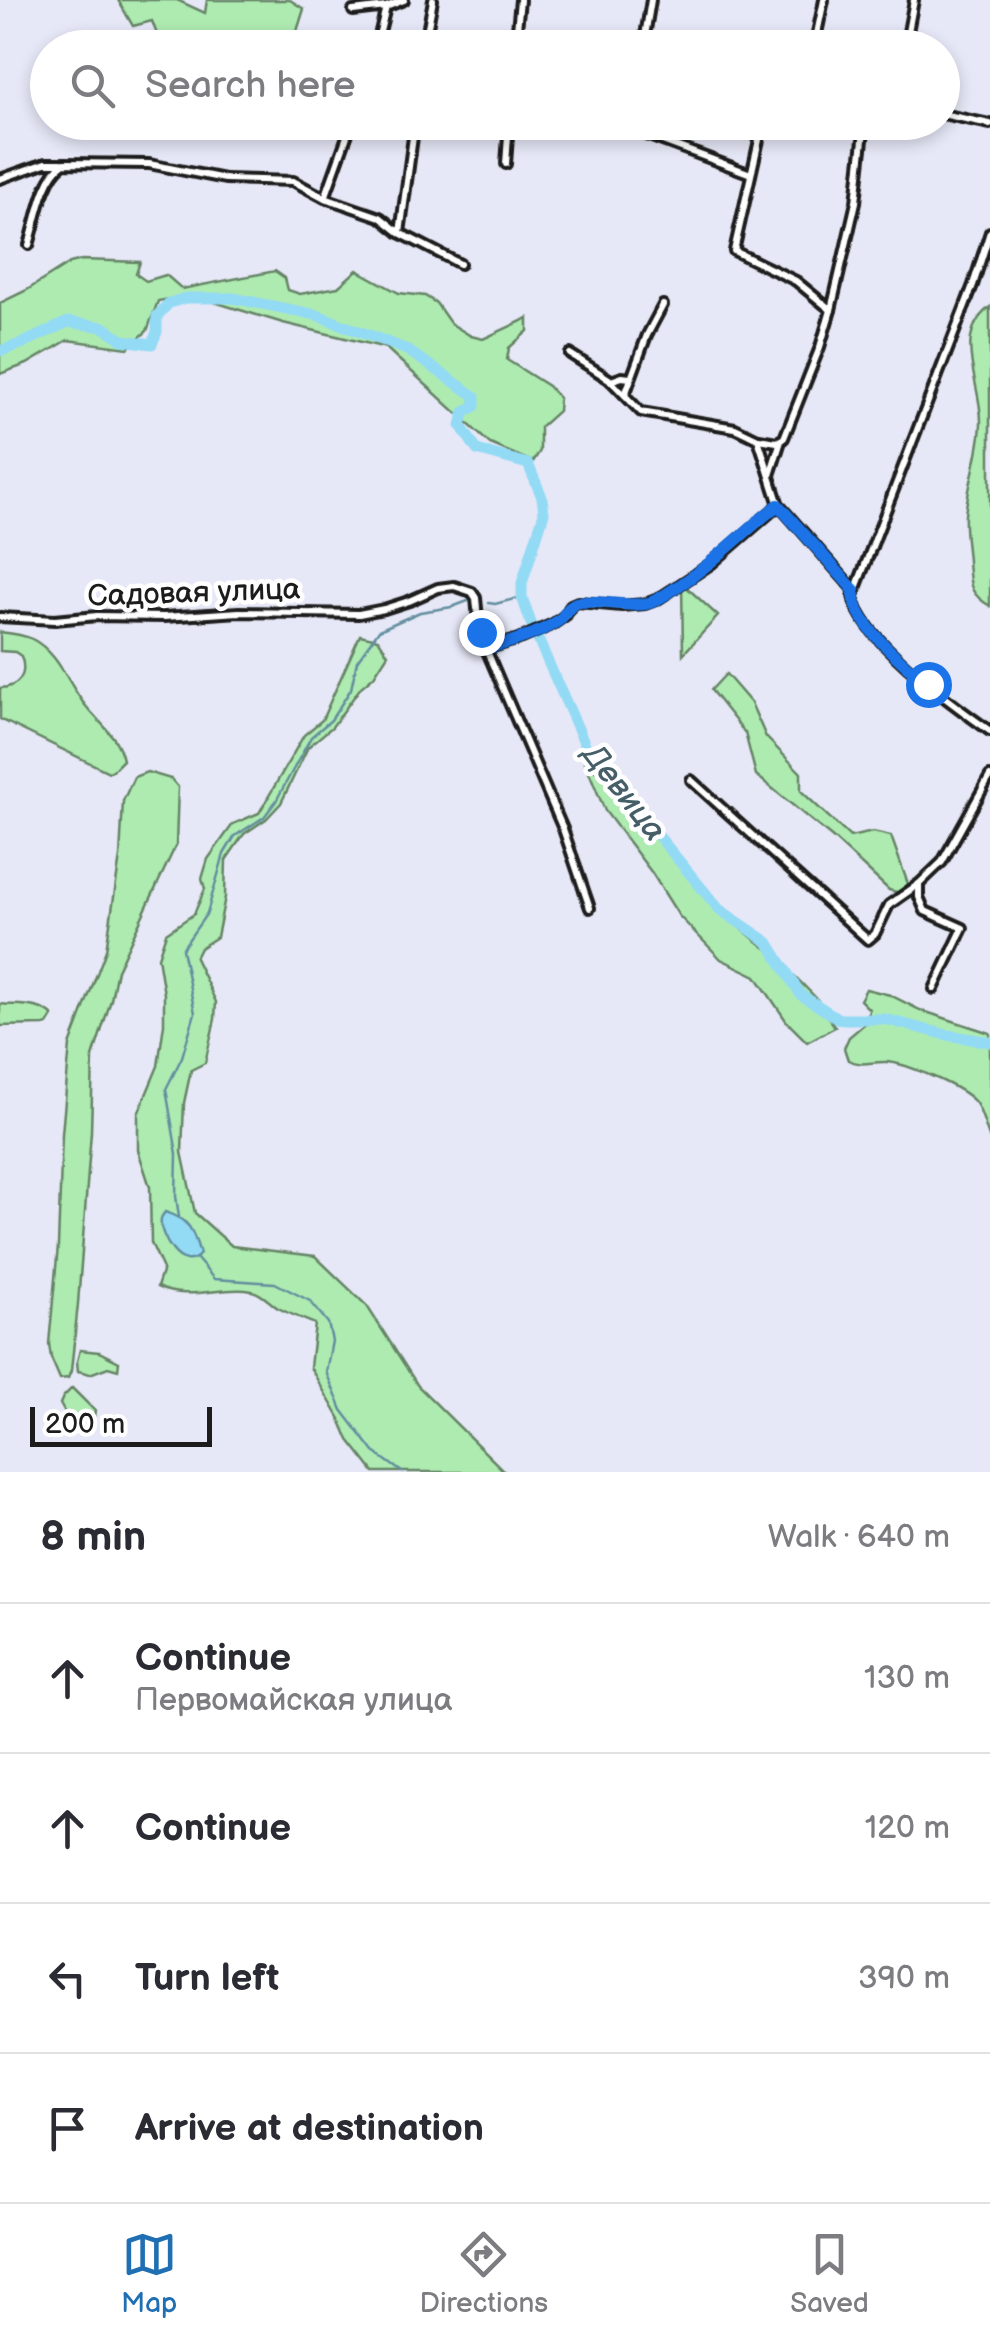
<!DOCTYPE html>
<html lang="en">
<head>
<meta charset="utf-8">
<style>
	:root { --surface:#fff; --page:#f7f7f7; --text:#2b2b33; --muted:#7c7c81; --line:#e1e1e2; --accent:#1f6fb2 }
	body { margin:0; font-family:"Balsamiq Sans",sans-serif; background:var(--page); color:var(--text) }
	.scale { position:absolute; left:30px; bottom:25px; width:182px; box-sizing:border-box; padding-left:10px; border:5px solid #1c1c1c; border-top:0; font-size:28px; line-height:35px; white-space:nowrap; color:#1c1c1c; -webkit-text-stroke:8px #fff; paint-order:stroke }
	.stop { position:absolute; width:30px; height:30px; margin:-22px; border:8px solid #1a73e8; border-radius:50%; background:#fff }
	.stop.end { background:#1a73e8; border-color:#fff; box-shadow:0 2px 10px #0008 }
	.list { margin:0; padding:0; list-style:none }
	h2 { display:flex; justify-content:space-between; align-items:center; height:130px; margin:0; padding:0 40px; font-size:42px }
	h2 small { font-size:32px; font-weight:400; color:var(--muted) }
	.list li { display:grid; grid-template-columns:65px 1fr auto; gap:30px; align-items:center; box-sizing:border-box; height:150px; padding:0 40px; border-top:2px solid var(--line) }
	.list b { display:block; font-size:38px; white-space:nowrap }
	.list p { margin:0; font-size:32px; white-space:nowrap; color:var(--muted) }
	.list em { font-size:32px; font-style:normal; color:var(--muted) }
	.icon { flex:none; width:55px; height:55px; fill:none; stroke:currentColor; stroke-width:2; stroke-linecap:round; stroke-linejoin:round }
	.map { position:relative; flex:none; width:990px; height:1472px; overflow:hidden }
	.search { position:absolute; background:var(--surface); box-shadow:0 5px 15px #0003; left:30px; right:30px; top:30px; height:110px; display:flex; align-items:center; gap:25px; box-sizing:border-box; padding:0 35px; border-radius:55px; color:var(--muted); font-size:38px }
	.sheet { height:730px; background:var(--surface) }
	nav { display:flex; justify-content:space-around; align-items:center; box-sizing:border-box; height:140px; border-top:2px solid var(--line); background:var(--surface); font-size:28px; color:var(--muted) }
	nav a { display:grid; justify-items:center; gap:5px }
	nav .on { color:var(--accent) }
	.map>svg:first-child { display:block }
	.green { fill:#aeebb1; stroke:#658466; stroke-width:2.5 }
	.water { fill:#93daf5; stroke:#638e9e; stroke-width:2.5 }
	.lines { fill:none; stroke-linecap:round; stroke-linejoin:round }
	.stream { stroke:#638e9e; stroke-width:2.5 }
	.river { stroke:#93daf5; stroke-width:11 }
	.minor-casing { stroke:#1c1c1c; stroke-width:14 }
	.minor { stroke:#fff; stroke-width:6 }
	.route { stroke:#1a73e8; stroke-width:12 }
	.labels { text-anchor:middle; stroke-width:9; stroke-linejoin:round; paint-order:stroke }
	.street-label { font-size:30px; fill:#1c1c1c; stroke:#fff }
	.water-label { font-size:32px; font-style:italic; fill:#465e68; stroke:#fff }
</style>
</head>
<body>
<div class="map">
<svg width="990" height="1472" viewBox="0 0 990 1472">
	<rect width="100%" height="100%" fill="#e7e8f7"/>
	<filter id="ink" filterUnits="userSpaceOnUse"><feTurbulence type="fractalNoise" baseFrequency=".01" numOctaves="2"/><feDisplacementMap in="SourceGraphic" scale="20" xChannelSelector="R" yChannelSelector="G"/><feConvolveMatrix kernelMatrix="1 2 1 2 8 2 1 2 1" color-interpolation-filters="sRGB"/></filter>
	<g filter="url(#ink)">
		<g class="green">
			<path d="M118 0H177L205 13 207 0H290L304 9 292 47 162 48 152 21 133 26Z"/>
			<path d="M82 260 140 262 136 274 146 281 166 275 182 289 275 271 285 278 288 290 300 294 338 287 357 270 399 293 425 296 436 303 450 323 471 336 483 339 528 318V331L509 348 507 360 548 386 559 398 558 411 540 427V451L533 462 490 444 386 348 283 323 191 295 158 301 147 331 128 348 68 340 27 364 0 374V303L27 290 70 263Z"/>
			<path d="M990 307V606C968 593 970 584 968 561 967 546 964 530 965 515 968 484 980 454 981 423 982 384 951 336 990 307Z"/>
			<path d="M682 583 718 616 683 654Z"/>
			<path d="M0 632C10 633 22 634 32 639 56 651 67 680 82 701 96 721 118 734 123 760L113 770 109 772 0 719V688C19 687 28 675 21 656L15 652 0 651Z"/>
			<path d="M360 635 378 639 388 654 374 676 361 687 332 727 308 747 281 803 266 819 244 834 226 860 225 897 217 937 200 948 195 958 216 1002 215 1019 205 1063 191 1070 184 1103 182 1152 195 1213 232 1246 315 1256 367 1306 418 1386 505 1472H374L349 1440 340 1419 310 1367 315 1324C303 1319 290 1314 278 1308 269 1302 262 1293 252 1291 223 1285 188 1302 157 1287L163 1269 151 1243 150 1187 138 1150V1114L158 1066 164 1024V994L158 957 166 933 194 914 205 889 202 879 208 859 233 824 259 813 304 735 322 720Z"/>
			<path d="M726 674 751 703 766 737 801 773V791L850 837 873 832 891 836 908 884 900 893 889 890 835 840 756 775 745 733 711 690Z"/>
			<path d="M583 757 735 924 770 951 817 999 835 1027 807 1042 787 1022 756 976 721 959 679 916 652 873 605 811Z"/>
			<path d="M147 772 171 779 178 787 176 845 117 970 111 1000 93 1057 91 1132 78 1304 71 1371 68 1378 60 1379 51 1358 49 1344 58 1246 62 1134 70 1045 106 950 120 857 123 801 134 777Z"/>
			<path d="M866 989 890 995 920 1010 990 1033V1139C985 1128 982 1111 975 1102 963 1087 905 1063 887 1062 872 1061 862 1067 848 1060L844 1048 849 1037 868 1021 869 1009 860 1000Z"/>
			<path d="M0 1004C18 1006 40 1003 53 1016L48 1024 44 1025 0 1026Z"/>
			<path d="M80 1350 99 1352 119 1362 118 1370 108 1367 90 1374 78 1371 77 1361Z"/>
			<path d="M72 1388 95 1411 93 1421 88 1423 79 1417 65 1413 60 1404 63 1397Z"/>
		</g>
		<path class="water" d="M165 1212C190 1220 193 1230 200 1254 182 1276 158 1234 161 1219 161 1216 164 1214 165 1212Z"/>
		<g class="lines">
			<g class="stream">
				<path d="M489 603 495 604 522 597"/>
				<path d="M179 1217 176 1196 177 1154 166 1089 182 1057 195 1013 182 949 207 913 224 854 235 836 264 817 276 801 311 737 331 720 351 689 357 661 379 630 420 612 452 607 468 601"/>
				<path d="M197 1259 214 1279 275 1283 310 1301 328 1323 332 1341 326 1372 342 1410 374 1452 402 1472"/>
			</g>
			<path class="river" d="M0 351 21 344 68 322 104 327 122 340 152 344 157 332V316L169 303 186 298H233L317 315 407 350 475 396V406L464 413 461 426 477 450 528 464 542 497 544 513 522 583V597L532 626 588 751 719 909 768 942 801 995 839 1019H884L947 1035 990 1042"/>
			<g class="minor-casing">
				<g id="minor">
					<path d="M353 11 386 7 404 0"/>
					<path d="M376 48 386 7"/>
					<path d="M424 48 433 0"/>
					<path d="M515 48 520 0"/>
					<path d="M643 48 651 0"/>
					<path d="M814 48 824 0"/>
					<path d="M905 48 914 0"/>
					<path d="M942 114 990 124"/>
					<path d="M631 122 630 129 751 174"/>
					<path d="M763 122 734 251 796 281 831 310"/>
					<path d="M506 164 509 122"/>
					<path d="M0 179 45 163H61"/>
					<path d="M325 198 352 122"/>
					<path d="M990 232 973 285 853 596C860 639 954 705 990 731"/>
					<path d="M400 233 415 122"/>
					<path d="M29 245C37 220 42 178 64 163L149 164 225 179 293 181 325 198 380 217 400 233 460 264"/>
					<path d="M570 354 609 379 641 412 735 428 758 439 779 505 854 590"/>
					<path d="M611 381 622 377 630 378"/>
					<path d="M625 395 647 335 663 305"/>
					<path d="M759 439 777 442 784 438 820 347 831 310 856 202 865 122"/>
					<path d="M770 475 781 441"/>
					<path d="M0 617 55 620 97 616 164 617 239 612 359 614 384 609 409 601 438 588 454 586 472 592 476 598 478 619 486 649 563 829 590 908"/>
					<path d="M486 649 522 638 553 624 566 615 571 605 578 602 622 606 645 604 658 599 711 564 779 505"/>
					<path d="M691 780 868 940 875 934 889 905 919 884 942 862 990 776"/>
					<path d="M919 884V897L925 911 963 928 934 989"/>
				</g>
			</g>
			<use href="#minor" class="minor"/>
		</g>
	</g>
	<g class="lines" filter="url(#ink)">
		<path class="route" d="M481 632 486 649C511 642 537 635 558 621 565 616 567 608 574 604 585 597 630 609 650 603 662 598 672 590 683 583 718 559 745 530 778 505L854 590C851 623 904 663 928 684"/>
	</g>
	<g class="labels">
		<g class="street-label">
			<text transform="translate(194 592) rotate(-2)" y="10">Садовая улица</text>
		</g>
		<g class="water-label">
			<text transform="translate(625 792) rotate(52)" y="11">Девица</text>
		</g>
	</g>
</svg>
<div class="scale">200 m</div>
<div class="stop" style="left:928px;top:684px"></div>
<div class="stop end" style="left:481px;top:632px"></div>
<div class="search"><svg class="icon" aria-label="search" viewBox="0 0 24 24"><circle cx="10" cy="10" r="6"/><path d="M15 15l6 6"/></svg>Search here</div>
</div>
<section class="sheet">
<h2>8 min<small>Walk · 640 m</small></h2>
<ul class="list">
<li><svg class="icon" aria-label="ahead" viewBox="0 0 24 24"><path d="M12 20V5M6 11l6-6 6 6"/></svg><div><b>Continue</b><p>Первомайская улица</p></div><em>130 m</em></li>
<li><svg class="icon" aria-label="ahead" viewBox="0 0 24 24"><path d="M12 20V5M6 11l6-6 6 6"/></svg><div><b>Continue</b></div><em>120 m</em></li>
<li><svg class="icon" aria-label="left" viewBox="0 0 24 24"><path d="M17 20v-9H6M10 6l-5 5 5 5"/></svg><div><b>Turn left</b></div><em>390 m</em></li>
<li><svg class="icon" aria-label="arrive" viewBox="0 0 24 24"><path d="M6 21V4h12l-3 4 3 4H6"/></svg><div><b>Arrive at destination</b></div></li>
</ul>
</section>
<nav>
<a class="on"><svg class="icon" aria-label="map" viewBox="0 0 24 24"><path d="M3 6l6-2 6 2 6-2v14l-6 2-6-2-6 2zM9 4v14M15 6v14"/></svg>Map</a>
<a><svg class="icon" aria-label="directions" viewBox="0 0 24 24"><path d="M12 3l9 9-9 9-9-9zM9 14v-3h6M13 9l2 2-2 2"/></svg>Directions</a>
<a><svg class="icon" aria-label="saved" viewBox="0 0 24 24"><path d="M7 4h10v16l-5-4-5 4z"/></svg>Saved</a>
</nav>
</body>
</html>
